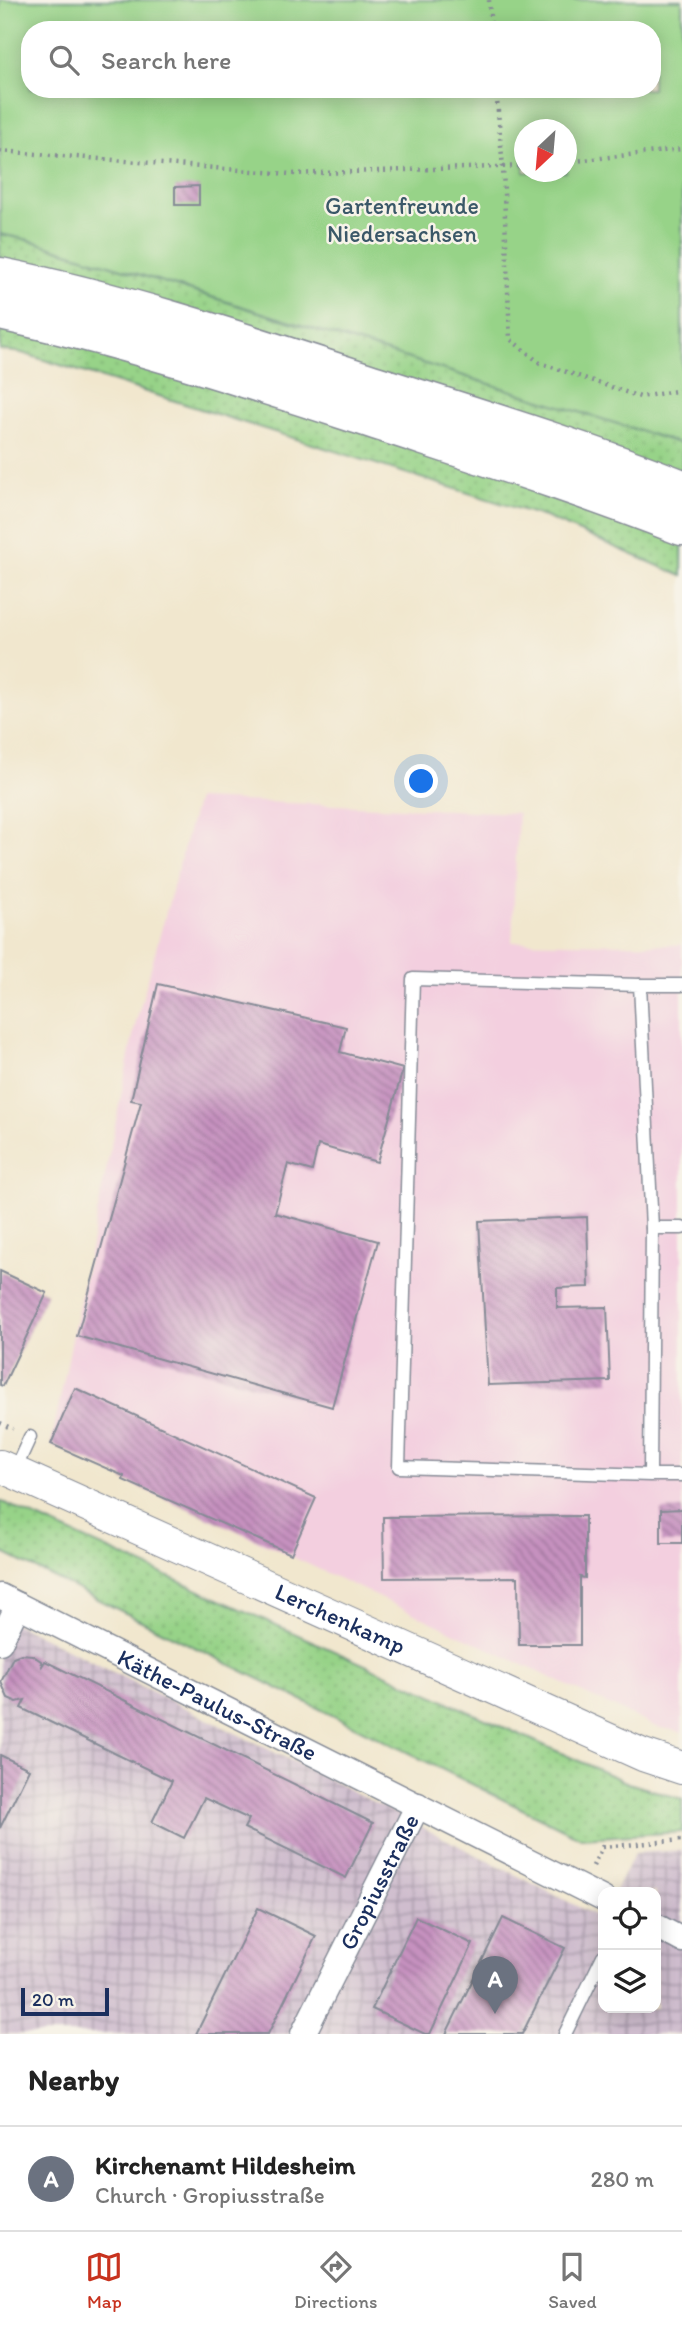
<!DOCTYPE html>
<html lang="en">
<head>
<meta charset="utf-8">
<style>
	:root { --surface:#fff; --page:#f2f2f2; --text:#222; --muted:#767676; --line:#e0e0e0; --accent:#c8321e }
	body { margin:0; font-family:Itim,sans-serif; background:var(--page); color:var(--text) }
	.controls { position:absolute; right:21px; bottom:21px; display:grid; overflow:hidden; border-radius:14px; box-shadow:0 4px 18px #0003 }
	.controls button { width:63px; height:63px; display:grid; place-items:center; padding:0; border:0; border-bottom:2px solid var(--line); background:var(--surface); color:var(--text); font:35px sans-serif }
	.compass { position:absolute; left:514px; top:119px; width:63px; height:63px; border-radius:50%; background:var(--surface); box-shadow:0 4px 18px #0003; rotate:206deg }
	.scale { position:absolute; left:21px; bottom:18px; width:88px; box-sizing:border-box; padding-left:7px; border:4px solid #1b2f5e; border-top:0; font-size:19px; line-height:24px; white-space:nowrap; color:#1b2f5e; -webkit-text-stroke:5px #f7f3e8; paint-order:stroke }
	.you { position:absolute; left:422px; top:782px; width:24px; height:24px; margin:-18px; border:5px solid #fff; border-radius:50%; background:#1a73e8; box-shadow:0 0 0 10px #1a73e833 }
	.badge { display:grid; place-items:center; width:46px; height:46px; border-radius:50%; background:var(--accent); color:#fff; font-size:23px; font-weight:700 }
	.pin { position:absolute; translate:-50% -58px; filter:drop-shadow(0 2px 4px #0008) }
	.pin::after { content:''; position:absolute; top:37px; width:24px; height:21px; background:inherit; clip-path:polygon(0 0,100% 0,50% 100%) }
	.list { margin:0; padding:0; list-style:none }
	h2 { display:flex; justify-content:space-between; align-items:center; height:91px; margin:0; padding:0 28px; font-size:30px }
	h2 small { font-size:23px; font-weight:400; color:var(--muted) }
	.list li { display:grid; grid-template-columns:46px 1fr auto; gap:21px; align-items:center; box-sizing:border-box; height:105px; padding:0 28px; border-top:2px solid var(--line) }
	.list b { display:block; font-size:26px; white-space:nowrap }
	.list p { margin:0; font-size:23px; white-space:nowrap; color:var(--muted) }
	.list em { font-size:23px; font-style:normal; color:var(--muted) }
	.icon { flex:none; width:38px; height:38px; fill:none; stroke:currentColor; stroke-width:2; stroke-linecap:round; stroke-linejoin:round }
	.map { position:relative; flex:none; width:682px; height:2034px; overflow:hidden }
	.search { position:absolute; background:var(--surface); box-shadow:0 4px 18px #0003; left:21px; right:21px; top:21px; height:77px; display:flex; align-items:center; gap:18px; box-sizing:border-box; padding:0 24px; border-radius:28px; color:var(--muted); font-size:26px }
	.sheet { height:196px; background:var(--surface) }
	nav { display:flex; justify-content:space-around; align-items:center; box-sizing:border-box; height:98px; border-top:2px solid var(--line); background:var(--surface); font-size:19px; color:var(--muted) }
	nav a { display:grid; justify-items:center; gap:4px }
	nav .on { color:var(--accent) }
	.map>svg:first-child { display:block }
	.built { fill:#f3cfdf }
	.industrial { fill:url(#industrial-grid) }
	.grass { fill:url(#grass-dots); stroke:#598173; stroke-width:2 }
	.green { fill:#97d388; stroke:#598173; stroke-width:2; fill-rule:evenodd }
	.building { fill:url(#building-back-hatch) }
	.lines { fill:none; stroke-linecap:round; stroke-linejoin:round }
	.service-casing { stroke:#868b96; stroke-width:15 }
	.minor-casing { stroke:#868b96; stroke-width:27 }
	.tertiary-casing { stroke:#868b96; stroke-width:34 }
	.trunk-casing { stroke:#868b96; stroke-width:41 }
	.path { stroke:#868b96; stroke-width:4.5; stroke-dasharray:2 5; stroke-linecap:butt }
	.service { stroke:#fff; stroke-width:12 }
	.minor { stroke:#fff; stroke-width:24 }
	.tertiary { stroke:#fff; stroke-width:32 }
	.trunk { stroke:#fff; stroke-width:38 }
	.labels { text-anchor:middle; stroke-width:5; stroke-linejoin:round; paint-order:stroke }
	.park-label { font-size:24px; fill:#3a5868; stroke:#f7f3e8 }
	.street-label { font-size:24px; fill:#1b2f5e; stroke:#f7f3e8 }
</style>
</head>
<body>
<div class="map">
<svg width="682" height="2034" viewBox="0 0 682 2034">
	<defs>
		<pattern id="industrial-grid" width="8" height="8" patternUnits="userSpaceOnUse" patternTransform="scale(1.75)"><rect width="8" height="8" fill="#cfbdce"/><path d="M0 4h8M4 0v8" fill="none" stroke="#a79aaa"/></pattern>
		<pattern id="grass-dots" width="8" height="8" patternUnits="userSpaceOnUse" patternTransform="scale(1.75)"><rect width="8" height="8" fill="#97d388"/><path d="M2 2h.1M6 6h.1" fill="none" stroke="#82b578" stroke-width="1.8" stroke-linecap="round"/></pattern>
		<pattern id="building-back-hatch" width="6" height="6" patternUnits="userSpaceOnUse" patternTransform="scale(1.75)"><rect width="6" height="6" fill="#c691bf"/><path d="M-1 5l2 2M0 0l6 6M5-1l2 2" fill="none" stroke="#a0779e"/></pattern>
	</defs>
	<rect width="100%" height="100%" fill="#f7f3e8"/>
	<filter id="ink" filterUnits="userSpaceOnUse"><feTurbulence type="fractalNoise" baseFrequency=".0143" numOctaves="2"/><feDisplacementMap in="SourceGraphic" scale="14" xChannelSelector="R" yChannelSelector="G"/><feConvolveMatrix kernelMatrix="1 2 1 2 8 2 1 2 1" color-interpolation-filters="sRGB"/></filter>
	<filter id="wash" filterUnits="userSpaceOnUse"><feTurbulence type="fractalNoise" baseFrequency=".00686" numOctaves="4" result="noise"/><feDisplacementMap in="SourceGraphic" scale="28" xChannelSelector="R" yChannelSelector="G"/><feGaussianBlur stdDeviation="1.57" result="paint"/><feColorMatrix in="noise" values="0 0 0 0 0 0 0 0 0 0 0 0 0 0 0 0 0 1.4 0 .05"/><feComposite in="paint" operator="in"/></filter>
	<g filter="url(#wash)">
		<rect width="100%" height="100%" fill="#f1e7ce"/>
		<path class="built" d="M197 799 518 813 512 942 682 945V1732L656 1727 51 1444 135 1026Z"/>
		<path class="industrial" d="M0 1616 336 1783 600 1918 603 1914V2008H656V1892H614L635 1853 682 1850V2034H0Z"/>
		<g class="grass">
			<path d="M0 234 29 240 682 444V576L545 517 22 353 0 350Z"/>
			<path d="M0 1501 628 1783 682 1799V1832L581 1838 2 1552 0 1555Z"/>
		</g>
		<path class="green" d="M0 0H682V444L29 240 0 234ZM30 30H652V89H30ZM524 130H566V172H524Z"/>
		<g id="blocks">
			<g class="building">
				<path d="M199 186V205H175V187Z"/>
				<path d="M158 984 346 1027 340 1052 403 1069 377 1162 318 1145 312 1171 288 1164 275 1213 378 1241 332 1407 77 1336 141 1102 131 1100Z"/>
				<path d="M587 1217 589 1287 557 1288V1308L607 1307 610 1381 488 1385 479 1221Z"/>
				<path d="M0 1271 47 1293 3 1386 0 1385Z"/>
				<path d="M75 1388 316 1498 291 1554 123 1480 124 1476 51 1444Z"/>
				<path d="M682 1509V1543H661V1510Z"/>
				<path d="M585 1516V1578L580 1577V1645H519L518 1577 384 1578 383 1517Z"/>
				<path d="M21 1654 32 1655 41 1661 42 1666 45 1661 373 1823 346 1878 244 1828 249 1819 204 1798 184 1838 152 1822 172 1781 21 1708 25 1700 17 1702 8 1698 1 1682 13 1657Z"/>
				<path d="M0 1755 29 1769 0 1828Z"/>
				<path d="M258 1908 316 1936 268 2034H196Z"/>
				<path d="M416 1917 473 1944 430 2034H425L372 2009Z"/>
				<path d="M503 1918 565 1948 522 2034H446Z"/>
			</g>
		</g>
	</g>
	<g filter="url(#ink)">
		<use href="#blocks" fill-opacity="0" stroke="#868b96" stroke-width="2"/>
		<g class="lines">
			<g class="service-casing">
				<g id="service">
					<path d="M640 985H682"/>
					<path d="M652 1228H682"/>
					<path d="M14 1472 30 1437"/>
					<path d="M650 1475 652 1228 640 985 413 979 399 1467 650 1475H682"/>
					<path d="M565 2034 603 1956"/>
				</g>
			</g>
			<g class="minor-casing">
				<g id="minor">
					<path id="s1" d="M0 1596 603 1899"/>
					<path d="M0 1642 18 1605"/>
					<path d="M656 1926 682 1940"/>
					<path id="s2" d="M303 2034 418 1805"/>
				</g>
			</g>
			<g class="tertiary-casing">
				<g id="tertiary">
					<path id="s3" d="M0 1466 643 1755 682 1768"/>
				</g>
			</g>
			<g class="trunk-casing">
				<g id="trunk">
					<path d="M0 277C124 302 246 343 366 382 472 416 579 448 682 489"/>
					<path d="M0 311C124 338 245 378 366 417 472 452 578 485 682 526"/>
				</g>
			</g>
			<g class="path">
				<path d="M489 0 491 30"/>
				<path d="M496 89 503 168 510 339 540 363 640 397 682 390"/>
				<path d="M0 151 290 174 524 166"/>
				<path d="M566 162 682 149"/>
				<path d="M0 1423 13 1429"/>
				<path d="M593 1866 602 1847 682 1840"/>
			</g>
			<use href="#service" class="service"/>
			<use href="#minor" class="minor"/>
			<use href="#tertiary" class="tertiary"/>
			<use href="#trunk" class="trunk"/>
		</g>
	</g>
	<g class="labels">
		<g class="park-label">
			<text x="402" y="214">Gartenfreunde<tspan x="402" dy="28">Niedersachsen</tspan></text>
		</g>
		<g class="street-label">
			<text dy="8" stroke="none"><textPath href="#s3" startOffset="373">Lerchenkamp</textPath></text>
			<text dy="8" stroke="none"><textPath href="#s1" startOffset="243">Käthe-Paulus-Straße</textPath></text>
			<text dy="8" stroke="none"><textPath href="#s2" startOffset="170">Gropiusstraße</textPath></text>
		</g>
	</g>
</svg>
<div class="controls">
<button><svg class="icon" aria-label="locate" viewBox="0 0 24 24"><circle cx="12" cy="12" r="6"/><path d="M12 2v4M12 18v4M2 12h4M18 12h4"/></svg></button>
<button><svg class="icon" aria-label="layers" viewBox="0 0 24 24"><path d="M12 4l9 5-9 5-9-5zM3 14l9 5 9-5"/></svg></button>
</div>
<svg class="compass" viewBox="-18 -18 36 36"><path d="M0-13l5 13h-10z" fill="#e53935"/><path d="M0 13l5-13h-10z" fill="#767676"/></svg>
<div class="scale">20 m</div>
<div class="you"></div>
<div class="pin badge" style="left:495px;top:2014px;background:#6b7280">A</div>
<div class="search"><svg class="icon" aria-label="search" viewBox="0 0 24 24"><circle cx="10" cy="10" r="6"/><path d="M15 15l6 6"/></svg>Search here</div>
</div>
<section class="sheet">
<h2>Nearby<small></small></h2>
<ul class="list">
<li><span class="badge" style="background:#6b7280">A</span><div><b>Kirchenamt Hildesheim</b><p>Church · Gropiusstraße</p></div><em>280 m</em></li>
</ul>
</section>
<nav>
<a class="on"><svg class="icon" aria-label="map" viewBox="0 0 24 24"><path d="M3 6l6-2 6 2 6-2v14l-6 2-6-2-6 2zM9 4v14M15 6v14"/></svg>Map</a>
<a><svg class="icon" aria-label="directions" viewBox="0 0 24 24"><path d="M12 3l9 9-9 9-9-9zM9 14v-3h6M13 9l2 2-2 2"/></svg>Directions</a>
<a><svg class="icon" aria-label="saved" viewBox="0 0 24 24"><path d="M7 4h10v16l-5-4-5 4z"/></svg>Saved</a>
</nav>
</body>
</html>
